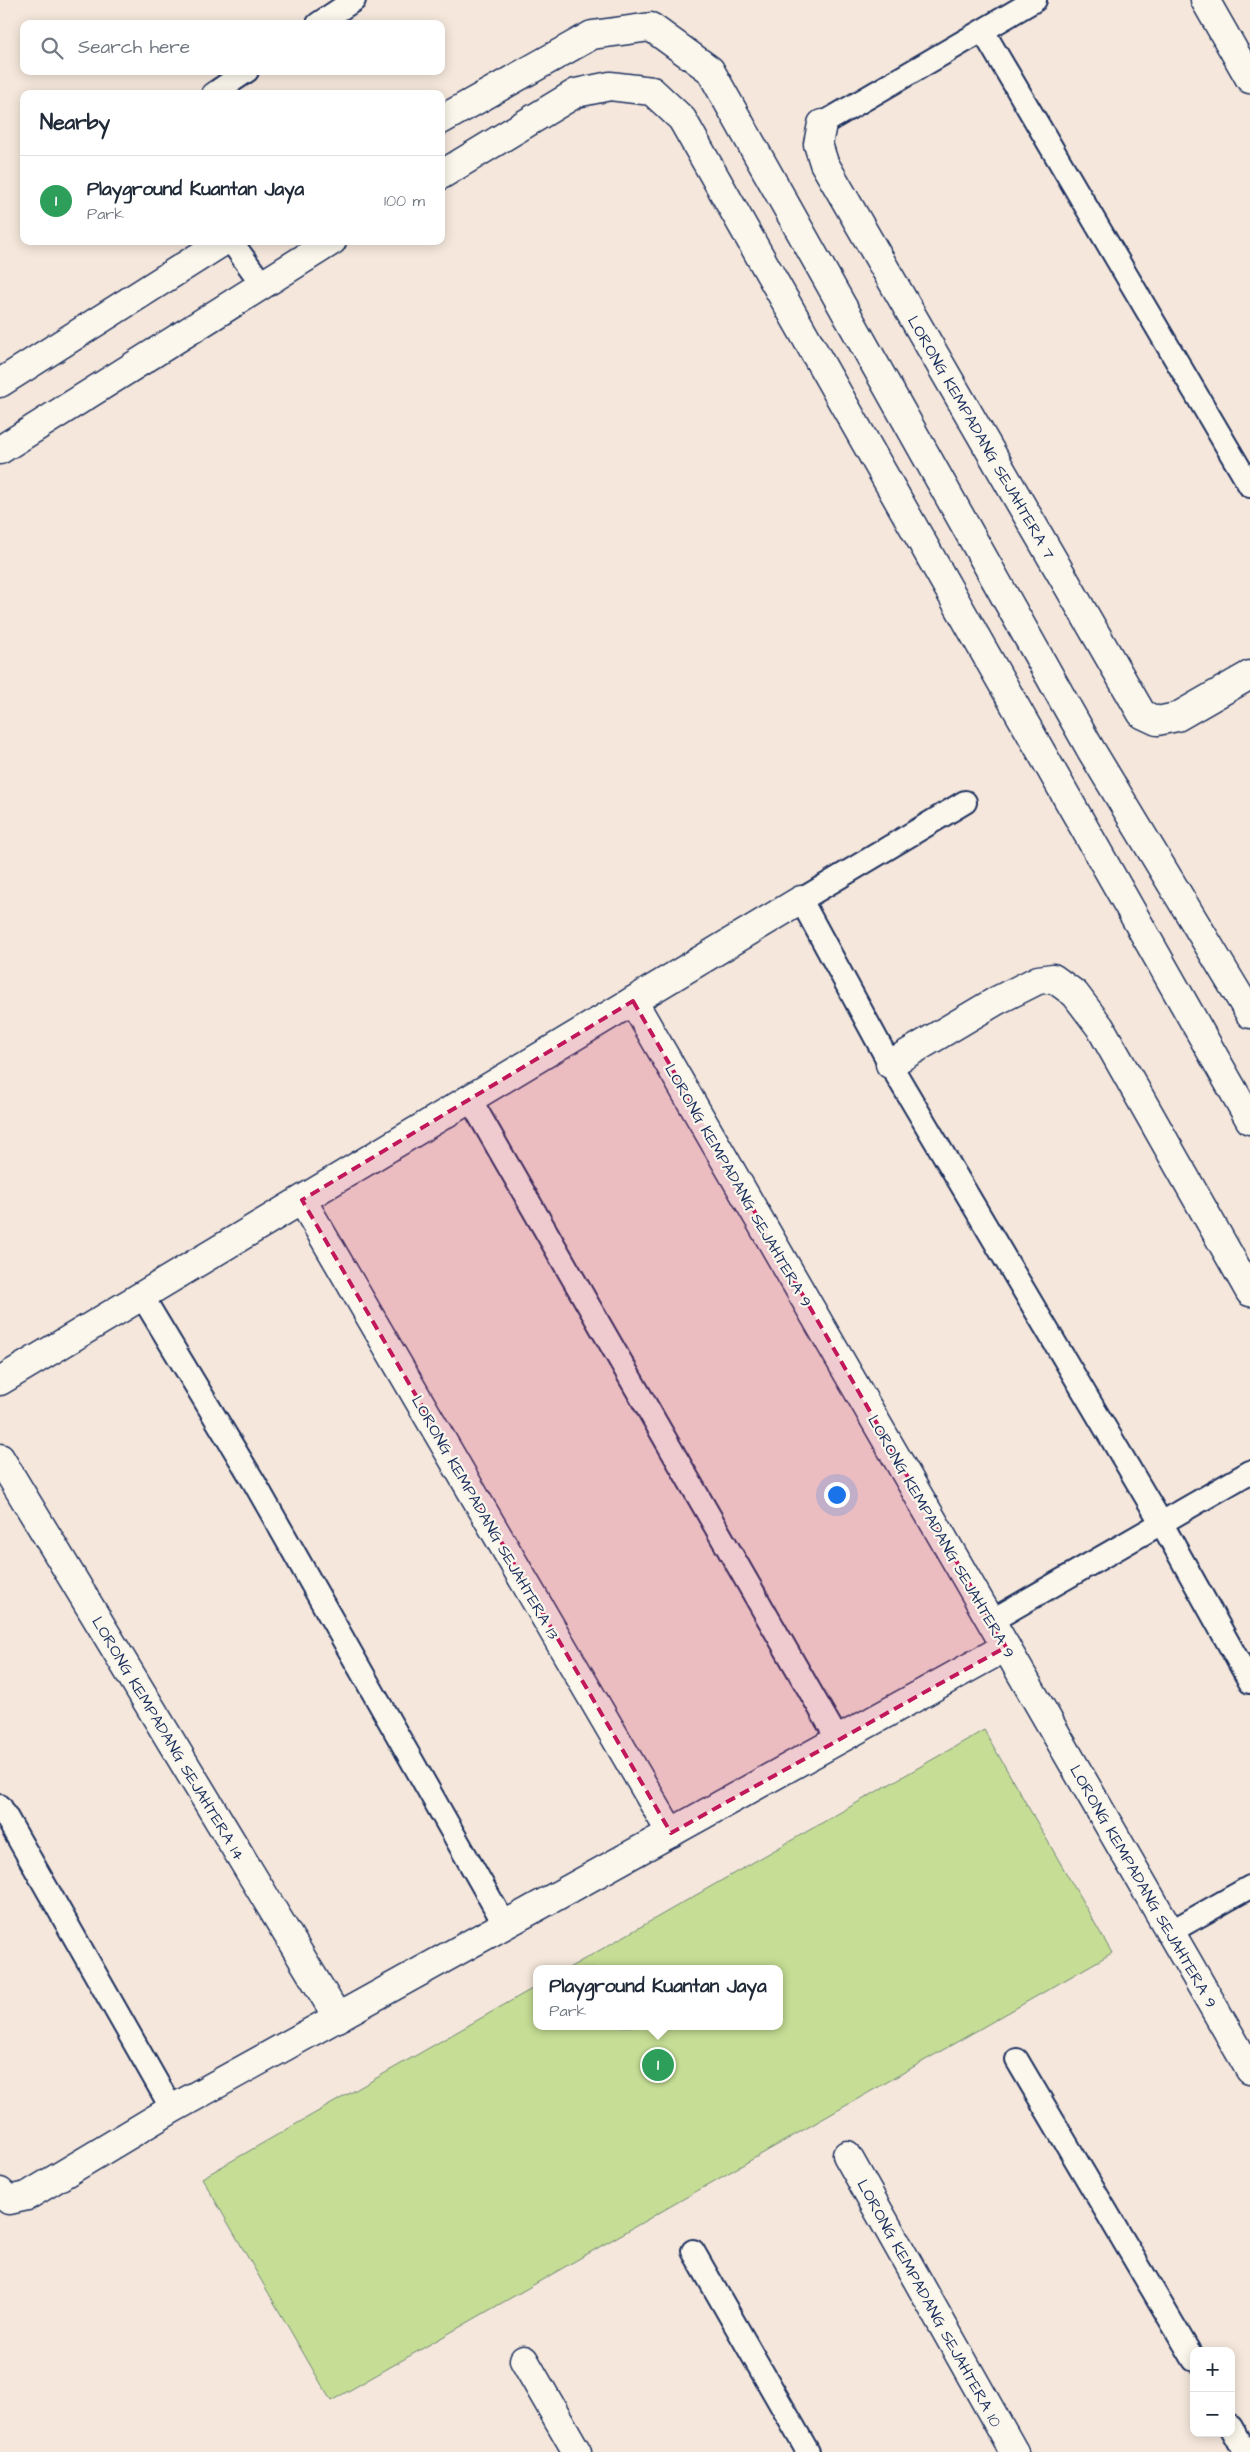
<!DOCTYPE html>
<html lang="en">
<head>
<meta charset="utf-8">
<style>
	:root { --surface:#fff; --page:#f6f6f7; --text:#1f2937; --muted:#747a83; --line:#e0e1e3; --accent:#111827 }
	body { margin:0; font-family:"Architects Daughter",sans-serif; background:var(--page); color:var(--text) }
	.controls { position:absolute; right:15px; bottom:15px; display:grid; overflow:hidden; border-radius:10px; box-shadow:0 2px 12px #0003 }
	.controls button { width:45px; height:45px; display:grid; place-items:center; padding:0; border:0; border-bottom:1px solid var(--line); background:var(--surface); color:var(--text); font:25px sans-serif }
	.you { position:absolute; left:836px; top:1494px; width:18px; height:18px; margin:-12px; border:4px solid #fff; border-radius:50%; background:#1a73e8; box-shadow:0 0 0 8px #1a73e833 }
	.badge { display:grid; place-items:center; width:32px; height:32px; border-radius:50%; background:var(--accent); color:#fff; font-size:16px; font-weight:700 }
	.pin { position:absolute; translate:-50% -50%; border:2px solid #fff; box-shadow:0 1px 5px #0006 }
	.popup { position:absolute; left:533px; top:1965px; width:250px; height:65px; box-sizing:border-box; display:grid; place-content:center; border-radius:10px; background:var(--surface); filter:drop-shadow(0 1px 4px #0005); font-size:16px; white-space:nowrap; color:var(--muted) }
	.popup b { font-size:19px; color:var(--text) }
	.popup::after { content:''; position:absolute; left:50%; top:100%; margin-left:-10px; border:10px solid transparent; border-top-color:var(--surface) }
	.list { margin:0; padding:0; list-style:none }
	h2 { display:flex; justify-content:space-between; align-items:center; height:65px; margin:0; padding:0 20px; font-size:21px }
	h2 small { font-size:16px; font-weight:400; color:var(--muted) }
	.list li { display:grid; grid-template-columns:32px 1fr auto; gap:15px; align-items:center; box-sizing:border-box; height:90px; padding:0 20px; border-top:1px solid var(--line) }
	.list b { display:block; font-size:19px; white-space:nowrap }
	.list p { margin:0; font-size:16px; white-space:nowrap; color:var(--muted) }
	.list em { font-size:16px; font-style:normal; color:var(--muted) }
	.icon { flex:none; width:28px; height:28px; fill:none; stroke:currentColor; stroke-width:2; stroke-linecap:round; stroke-linejoin:round }
	.map { position:relative; flex:none; width:1250px; height:2452px; overflow:hidden }
	.search { position:absolute; background:var(--surface); box-shadow:0 2px 12px #0003; left:20px; top:20px; width:425px; height:55px; display:flex; align-items:center; gap:12px; box-sizing:border-box; padding:0 18px; border-radius:10px; color:var(--muted); font-size:19px }
	.panel { position:absolute; background:var(--surface); box-shadow:0 2px 12px #0003; left:20px; top:90px; width:425px; height:155px; border-radius:10px }
	.map>svg:first-child { display:block }
	.green { fill:#c5dd94; stroke:#708679 }
	.lines { fill:none; stroke-linecap:round; stroke-linejoin:round }
	.service-casing { stroke:#1b2f5e; stroke-width:26 }
	.minor-casing { stroke:#1b2f5e; stroke-width:31 }
	.service { stroke:#fbf7ec; stroke-width:22 }
	.minor { stroke:#fbf7ec; stroke-width:28 }
	.marked { fill:#c2185b; fill-opacity:0.2; stroke:#c2185b; stroke-width:4; stroke-dasharray:10 6; stroke-linejoin:round }
	.labels { text-anchor:middle; stroke-width:4.5; stroke-linejoin:round; paint-order:stroke }
	.street-label { font-size:16px; fill:#1b2f5e; stroke:#fbf7ec }
</style>
</head>
<body>
<div class="map">
<svg width="1250" height="2452" viewBox="0 0 1250 2452">
	<rect width="100%" height="100%" fill="#f5e7db"/>
	<filter id="ink" filterUnits="userSpaceOnUse"><feTurbulence type="fractalNoise" baseFrequency=".02" numOctaves="2"/><feDisplacementMap in="SourceGraphic" scale="10" xChannelSelector="R" yChannelSelector="G"/><feConvolveMatrix kernelMatrix="1 2 1 2 8 2 1 2 1" color-interpolation-filters="sRGB"/></filter>
	<g filter="url(#ink)">
		<path class="green" d="M984 1730 1112 1953 331 2401 202 2178 537 1986V2026H779V1969H567Z"/>
		<g class="lines">
			<g class="service-casing">
				<g id="service">
					<path d="M318 24 354 0"/>
					<path d="M983 31 1250 486"/>
					<path d="M213 94 247 71"/>
					<path d="M822 124 1035 0"/>
					<path d="M231 241 262 284"/>
					<path d="M965 802 801 900 890 1064 1162 1524 1250 1682"/>
					<path d="M470 1099 838 1740"/>
					<path d="M142 1296 254 1482 505 1925"/>
					<path d="M991 1621 1250 1472"/>
					<path d="M0 1806 172 2109"/>
					<path d="M1170 1932 1250 1887"/>
					<path d="M1017 2060 1194 2360"/>
					<path d="M693 2251 808 2452"/>
					<path d="M1231 2427 1245 2452"/>
				</g>
			</g>
			<g class="minor-casing">
				<g id="minor">
					<path d="M1205 0 1250 79"/>
					<path d="M441 120 592 35 651 27 710 70 1091 750 1250 1014"/>
					<path d="M822 124 818 144 824 163 1142 714 1157 721 1177 717 1250 675"/>
					<path d="M441 175 576 93 610 86 652 91 682 119 1250 1120"/>
					<path d="M0 383 224 241"/>
					<path d="M0 450 332 241"/>
					<path d="M633 1001 1250 2070"/>
					<path d="M890 1064 996 1001 1038 980 1053 978 1075 994 1100 1027 1250 1292"/>
					<path d="M302 1200 671 1833"/>
					<path d="M0 1381 801 900"/>
					<path d="M0 1458 338 2018"/>
					<path d="M847 2155 1014 2452"/>
					<path d="M0 2192 9 2200 27 2196 172 2109 1006 1647"/>
					<path d="M524 2360 577 2452"/>
				</g>
			</g>
			<use href="#service" class="service"/>
			<use href="#minor" class="minor"/>
		</g>
	</g>
	<path class="marked" d="M633 1001 1006 1647 671 1833 302 1200Z"/>
	<g class="labels">
		<g class="street-label">
			<text transform="translate(982 437) rotate(60)" y="6">LORONG KEMPADANG SEJAHTERA 7</text>
			<text transform="translate(739 1185) rotate(60)" y="6">LORONG KEMPADANG SEJAHTERA 9</text>
			<text transform="translate(486 1517) rotate(60)" y="6">LORONG KEMPADANG SEJAHTERA 13</text>
			<text transform="translate(942 1536) rotate(60)" y="6">LORONG KEMPADANG SEJAHTERA 9</text>
			<text transform="translate(169 1738) rotate(59)" y="6">LORONG KEMPADANG SEJAHTERA 14</text>
			<text transform="translate(1144 1886) rotate(60)" y="6">LORONG KEMPADANG SEJAHTERA 9</text>
			<text transform="translate(930 2303) rotate(61)" y="6">LORONG KEMPADANG SEJAHTERA 10</text>
		</g>
	</g>
</svg>
<div class="controls">
<button>+</button>
<button>−</button>
</div>
<div class="you"></div>
<div class="pin badge" style="left:658px;top:2065px;background:#2e9e5b">1</div>
<div class="popup"><b>Playground Kuantan Jaya</b>Park</div>
<div class="search"><svg class="icon" aria-label="search" viewBox="0 0 24 24"><circle cx="10" cy="10" r="6"/><path d="M15 15l6 6"/></svg>Search here</div>
<section class="panel">
<h2>Nearby<small></small></h2>
<ul class="list">
<li><span class="badge" style="background:#2e9e5b">1</span><div><b>Playground Kuantan Jaya</b><p>Park</p></div><em>100 m</em></li>
</ul>
</section>
</div>
</body>
</html>
